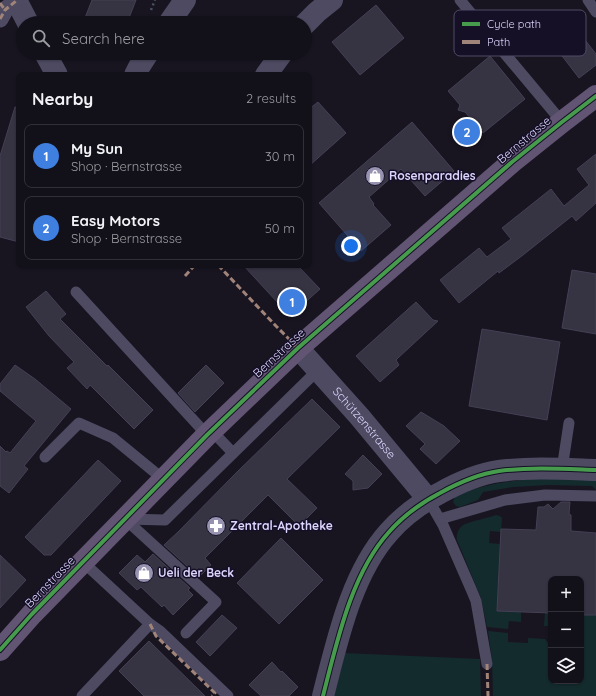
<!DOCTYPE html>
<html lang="en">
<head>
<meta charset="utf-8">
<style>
	:root { --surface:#121019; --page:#1b1922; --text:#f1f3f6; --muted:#9c9da2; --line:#313038; --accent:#0b8043 }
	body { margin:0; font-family:Quicksand,sans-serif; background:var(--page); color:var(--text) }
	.controls { position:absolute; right:12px; bottom:12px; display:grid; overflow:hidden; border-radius:8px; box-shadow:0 1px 3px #0004 }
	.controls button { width:36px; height:36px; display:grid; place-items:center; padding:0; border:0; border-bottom:1px solid var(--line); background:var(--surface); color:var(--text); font:20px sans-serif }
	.you { position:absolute; left:351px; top:246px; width:14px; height:14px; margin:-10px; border:3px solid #fff; border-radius:50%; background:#1a73e8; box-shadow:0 0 0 6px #1a73e833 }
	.badge { display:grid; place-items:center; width:26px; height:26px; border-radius:50%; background:var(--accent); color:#fff; font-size:13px; font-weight:700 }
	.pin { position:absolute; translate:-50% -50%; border:2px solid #fff; box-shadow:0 1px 4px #0006 }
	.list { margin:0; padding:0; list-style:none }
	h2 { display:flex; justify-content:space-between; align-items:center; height:52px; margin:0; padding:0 16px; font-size:17px }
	h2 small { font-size:13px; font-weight:400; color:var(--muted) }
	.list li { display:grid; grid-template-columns:26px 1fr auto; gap:12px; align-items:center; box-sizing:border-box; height:64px; margin:0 8px 8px; padding:0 8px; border:1px solid var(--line); border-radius:8px }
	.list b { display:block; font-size:15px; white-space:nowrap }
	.list p { margin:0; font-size:13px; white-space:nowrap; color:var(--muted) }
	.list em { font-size:13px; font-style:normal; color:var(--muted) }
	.icon { flex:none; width:22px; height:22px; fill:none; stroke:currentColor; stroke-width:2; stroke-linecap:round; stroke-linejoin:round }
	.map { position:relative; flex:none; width:596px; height:696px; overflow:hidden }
	.search { position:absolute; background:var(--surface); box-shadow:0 1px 3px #0004; left:16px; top:16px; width:296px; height:44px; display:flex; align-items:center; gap:10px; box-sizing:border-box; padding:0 14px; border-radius:22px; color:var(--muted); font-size:15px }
	.panel { position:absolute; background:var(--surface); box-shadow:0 1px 3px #0004; left:16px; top:72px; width:296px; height:196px; border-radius:8px }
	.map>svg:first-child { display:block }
	.green { fill:#142b2e }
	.building { fill:#363343; stroke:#454055 }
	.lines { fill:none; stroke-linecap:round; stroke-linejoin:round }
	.path { stroke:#485362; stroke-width:2.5; stroke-dasharray:2 3; stroke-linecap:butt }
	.service { stroke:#4d4a62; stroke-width:11 }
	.pedestrian { stroke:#4d4a62; stroke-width:17 }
	.minor { stroke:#4d4a62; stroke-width:22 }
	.primary { stroke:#625473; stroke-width:22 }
	.quiet { stroke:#a18479; stroke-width:3; stroke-dasharray:6 3; stroke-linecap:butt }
	.cycleway-casing { stroke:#151026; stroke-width:6 }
	.cycleway { stroke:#469c4c; stroke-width:4 }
	.labels { text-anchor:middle; stroke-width:3; stroke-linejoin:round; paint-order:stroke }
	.street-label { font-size:12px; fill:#ddd5fe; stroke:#151026 }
	.poi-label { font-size:12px; font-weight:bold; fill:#ddd5fe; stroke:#151026; text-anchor:start }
	.key { fill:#151026; stroke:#514b67; stroke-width:1 }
	.key-label { font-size:11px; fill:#ddd5fe }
</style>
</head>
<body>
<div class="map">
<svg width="596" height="696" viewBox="0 0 596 696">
	<rect width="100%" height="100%" fill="#181521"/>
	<g class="green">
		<path d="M530 479H596V490L592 486 548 485 513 487 483 492 478 500 460 507 456 506 453 502 455 497 474 489 486 486 499 483Z"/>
		<path d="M496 515 500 516 502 518 501 532 490 531 489 543 500 544 497 611 521 612V622L509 621 508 629 487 627 481 598 457 540C456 535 458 529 462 526 467 522 488 518 496 515Z"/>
		<path d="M545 613H551V626H544Z"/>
		<path d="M581 615H596V696H493L492 660 488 631 508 633V642L528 643V638L545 639 548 643H551V681H581Z"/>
		<path d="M344 653 480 659 481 696H333Z"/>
	</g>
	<g class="building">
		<path d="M92 0H136L127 23H83Z"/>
		<path d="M376 5 404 38 360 75 332 42Z"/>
		<path d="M578 31 596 54V65L579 78 556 48Z"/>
		<path d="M490 56 525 99 483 133 465 112 458 110 460 105 448 91Z"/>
		<path d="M318 102 346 133 309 166V109Z"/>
		<path d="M15 107H19V242L0 237V156Z"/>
		<path d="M412 122 454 171 425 196 401 169 369 197 374 204 373 205 391 225 361 251 319 203Z"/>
		<path d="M596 154V203L576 221 572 216 523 255 499 273 498 271 459 303 440 280 479 248 487 257 511 239 502 228 551 189 564 206 589 185 577 169Z"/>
		<path d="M243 265H297L320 289 290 316Z"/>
		<path d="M572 270 596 274V334L562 328Z"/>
		<path d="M46 291 66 314 60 319 107 366 108 365 153 410 134 429 90 385 87 389 67 368 74 362 49 336 26 307Z"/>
		<path d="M416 302 433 320 438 321 398 358 396 360 399 365 380 382 356 356Z"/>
		<path d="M482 329 560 342 547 420 469 406Z"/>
		<path d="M15 365 35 379 71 409 24 466 28 469 9 493 0 486V446L6 452 7 451 10 453 36 421 0 391V384Z"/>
		<path d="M206 365 224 383 195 412 178 393Z"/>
		<path d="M312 399 340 427 287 479 317 508 299 526 268 495 205 558 211 565 199 577 164 545 178 532 236 473Z"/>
		<path d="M421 412 444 426 460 441 436 464 420 449 425 444 406 426Z"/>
		<path d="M363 455 382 474 368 488 353 490V481L345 474Z"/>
		<path d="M98 460 121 481 51 555H44L25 537Z"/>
		<path d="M561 502H570L569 514 571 515V531L596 533V615H581V579H551V613L497 611 501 529 536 530 538 507H544L548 504 553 509Z"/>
		<path d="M281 538 323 580 279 624 237 583Z"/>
		<path d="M153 554 190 588 188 590 193 595 173 615 164 605 162 607 141 587 137 590 119 573 137 555 145 562Z"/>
		<path d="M0 555 26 580 0 608Z"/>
		<path d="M222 615 237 628 210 656 196 642Z"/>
		<path d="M149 641 205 696H144L119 671Z"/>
		<path d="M272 662 281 672 282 671 298 687 289 696H261L249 685Z"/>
	</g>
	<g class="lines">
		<path class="path" d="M151 10 155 0"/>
		<g class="service">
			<path d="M460 0 562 122"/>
			<path d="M588 0 596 12"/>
			<path d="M76 292 207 435"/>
			<path d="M212 431 233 453"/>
			<path d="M45 457 79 423 113 438 163 479"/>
			<path d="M562 469 569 423"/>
			<path d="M428 499 443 525 471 589 476 601 487 664"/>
			<path d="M125 519 216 602 186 633"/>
			<path d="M126 519 165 520 318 370"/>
			<path d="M440 519 505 500 545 495 596 496"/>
			<path d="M83 562 150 624 160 631 228 696"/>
			<path d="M82 696 150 624"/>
		</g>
		<path class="pedestrian" d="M0 19 5 10 16 1"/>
		<g class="minor">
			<path d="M16 0 28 23"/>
			<path d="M169 23 185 0"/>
			<path d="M305 24 317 12 332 0"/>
			<path d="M45 53 57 75"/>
			<path d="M135 75 139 67 148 53"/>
			<path d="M266 75 282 53"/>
			<path id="s1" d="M298 348 359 416 428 499"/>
			<path d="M323 696C337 642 351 574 389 532 403 516 421 503 440 493 458 483 478 474 499 471 531 467 564 469 596 470"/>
		</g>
		<path class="primary" d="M0 650 32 614 207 435 298 348 512 162 562 122 596 96"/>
		<g class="quiet">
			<path d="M0 3 5 10"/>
			<path d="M0 19 5 10 16 1"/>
			<path d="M218 265 276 326 298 348"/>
			<path d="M185 276 195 265"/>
			<path d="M150 624 156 636 215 693 212 696"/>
			<path d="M487 664 488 696"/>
		</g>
		<g class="cycleway-casing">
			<g id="cycleway">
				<path d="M0 650 32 614 207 435 298 348 512 162 562 122 596 96"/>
				<path d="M323 696C337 642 351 574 389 532 403 516 421 503 440 493 458 483 478 474 499 471 531 467 564 469 596 470"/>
			</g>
		</g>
		<use href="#cycleway" class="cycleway"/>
	</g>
	<defs>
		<g id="shop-disc" transform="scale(1)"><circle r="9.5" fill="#9892b1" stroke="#151026"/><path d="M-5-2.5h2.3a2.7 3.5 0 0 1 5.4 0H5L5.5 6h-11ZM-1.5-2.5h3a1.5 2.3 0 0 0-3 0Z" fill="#fff"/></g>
		<g id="pharmacy-disc" transform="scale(1)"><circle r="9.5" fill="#9892b1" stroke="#151026"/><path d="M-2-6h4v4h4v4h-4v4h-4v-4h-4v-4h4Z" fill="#fff"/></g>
	</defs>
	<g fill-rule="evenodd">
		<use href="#shop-disc" x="375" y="176"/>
		<use href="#pharmacy-disc" x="216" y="526"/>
		<use href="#shop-disc" x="144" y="573"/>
	</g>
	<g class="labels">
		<g class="street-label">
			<text transform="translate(524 140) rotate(-40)" y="4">Bernstrasse</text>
			<text transform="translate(279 353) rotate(-43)" y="4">Bernstrasse</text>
			<text dy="4" stroke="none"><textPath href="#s1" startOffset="100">Schützenstrasse</textPath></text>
			<text transform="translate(50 582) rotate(-46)" y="4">Bernstrasse</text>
		</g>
		<g class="poi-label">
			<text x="389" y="180">Rosenparadies</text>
			<text x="230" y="530">Zentral-Apotheke</text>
			<text x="158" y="577">Ueli der Beck</text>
		</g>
	</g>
	<rect x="454" y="10" width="132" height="46" rx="6" class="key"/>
	<rect x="462" y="22" width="18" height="4" fill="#469c4c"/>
	<rect x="462" y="40" width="18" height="4" fill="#a18479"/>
	<g class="key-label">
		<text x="487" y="28">Cycle path</text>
		<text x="487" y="46">Path</text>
	</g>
</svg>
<div class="controls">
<button>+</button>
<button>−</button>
<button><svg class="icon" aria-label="layers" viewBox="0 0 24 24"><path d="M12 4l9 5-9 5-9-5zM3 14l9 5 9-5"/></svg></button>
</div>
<div class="you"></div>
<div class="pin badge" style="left:292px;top:302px;background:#3f7fe0">1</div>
<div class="pin badge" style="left:467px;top:132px;background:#3f7fe0">2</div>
<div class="search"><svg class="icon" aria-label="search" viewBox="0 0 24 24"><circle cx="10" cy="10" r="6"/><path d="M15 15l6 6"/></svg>Search here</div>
<section class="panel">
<h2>Nearby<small>2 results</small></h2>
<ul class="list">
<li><span class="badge" style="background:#3f7fe0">1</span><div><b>My Sun</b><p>Shop · Bernstrasse</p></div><em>30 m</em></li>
<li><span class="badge" style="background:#3f7fe0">2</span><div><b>Easy Motors</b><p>Shop · Bernstrasse</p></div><em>50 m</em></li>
</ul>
</section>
</div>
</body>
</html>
